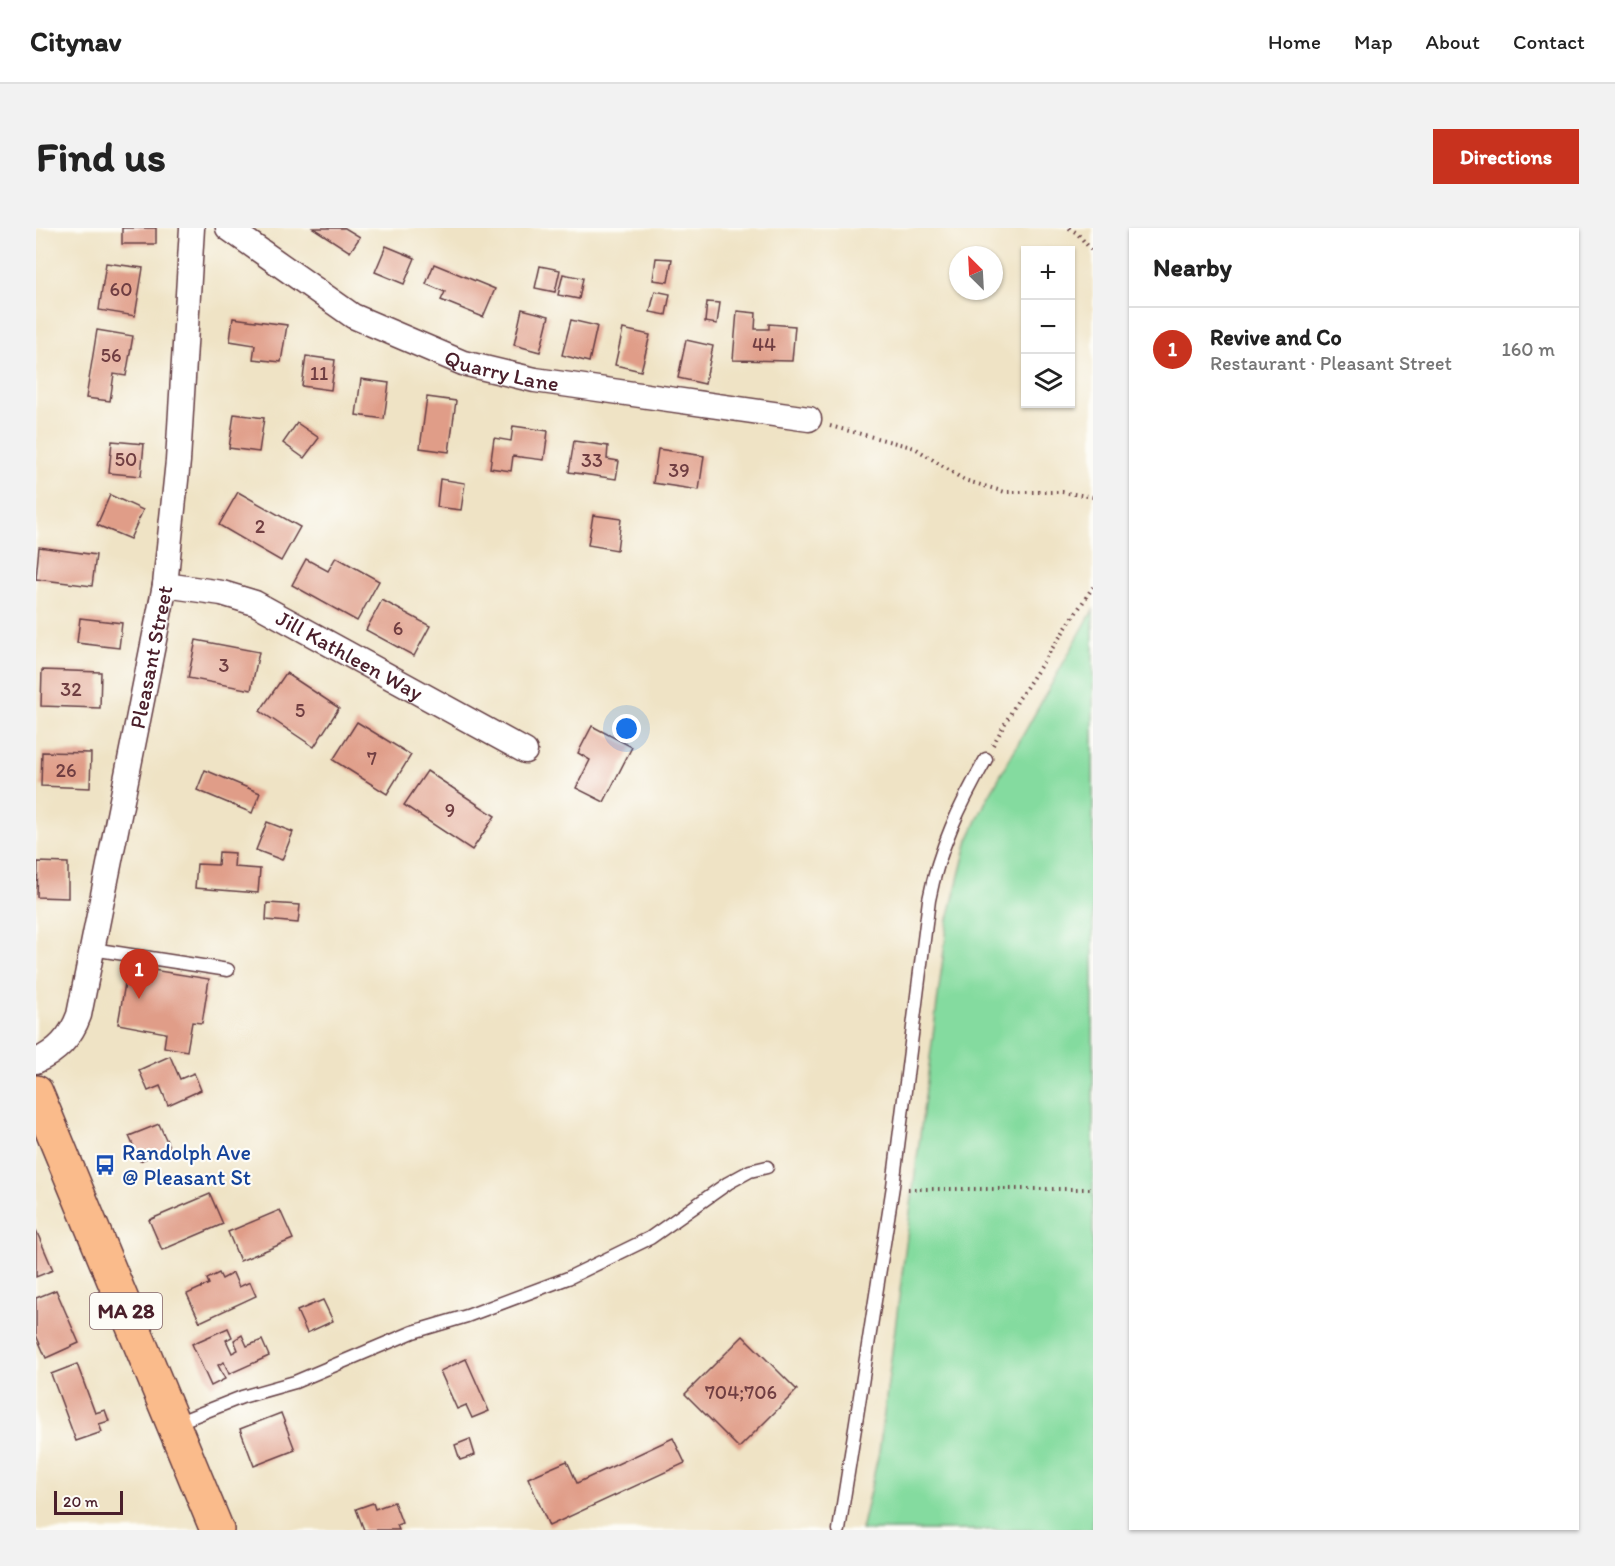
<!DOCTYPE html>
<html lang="en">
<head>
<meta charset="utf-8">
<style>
	:root { --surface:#fff; --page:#f2f2f2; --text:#222; --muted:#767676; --line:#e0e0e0; --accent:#c8321e }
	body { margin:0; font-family:Itim,sans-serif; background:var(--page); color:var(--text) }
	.controls { position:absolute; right:18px; top:18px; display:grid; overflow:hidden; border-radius:0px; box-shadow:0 2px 4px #0004 }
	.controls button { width:54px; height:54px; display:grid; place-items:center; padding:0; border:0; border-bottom:2px solid var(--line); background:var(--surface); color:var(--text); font:30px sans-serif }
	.compass { position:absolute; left:913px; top:18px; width:54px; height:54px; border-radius:50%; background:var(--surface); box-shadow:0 2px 4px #0004; rotate:336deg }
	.scale { position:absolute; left:18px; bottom:15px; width:69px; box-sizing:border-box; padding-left:6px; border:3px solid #4a1f2b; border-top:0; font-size:16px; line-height:21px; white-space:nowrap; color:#4a1f2b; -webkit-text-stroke:4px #fdfcf7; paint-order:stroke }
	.you { position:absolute; left:591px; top:501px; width:21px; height:21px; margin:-15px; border:4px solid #fff; border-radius:50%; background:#1a73e8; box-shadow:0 0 0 9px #1a73e833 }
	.badge { display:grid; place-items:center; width:39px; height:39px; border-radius:50%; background:var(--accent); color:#fff; font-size:20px; font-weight:700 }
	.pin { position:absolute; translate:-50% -50px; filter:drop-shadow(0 2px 3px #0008) }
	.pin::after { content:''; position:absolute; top:32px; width:21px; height:18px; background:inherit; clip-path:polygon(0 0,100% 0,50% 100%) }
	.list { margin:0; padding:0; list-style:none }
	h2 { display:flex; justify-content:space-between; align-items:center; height:78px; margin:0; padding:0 24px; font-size:26px }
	h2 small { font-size:20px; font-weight:400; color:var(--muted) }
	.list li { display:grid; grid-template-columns:39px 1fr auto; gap:18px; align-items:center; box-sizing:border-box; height:84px; padding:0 24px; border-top:2px solid var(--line) }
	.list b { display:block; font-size:22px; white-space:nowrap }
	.list p { margin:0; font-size:20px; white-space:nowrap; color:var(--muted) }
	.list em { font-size:20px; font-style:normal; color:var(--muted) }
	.icon { flex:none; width:33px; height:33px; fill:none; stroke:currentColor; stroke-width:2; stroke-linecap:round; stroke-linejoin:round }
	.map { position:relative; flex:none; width:1057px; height:1302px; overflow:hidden; border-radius:0px }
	header { display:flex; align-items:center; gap:36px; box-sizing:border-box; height:84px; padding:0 30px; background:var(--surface); border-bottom:2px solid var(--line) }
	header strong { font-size:28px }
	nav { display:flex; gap:33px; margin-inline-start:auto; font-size:21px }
	.intro { display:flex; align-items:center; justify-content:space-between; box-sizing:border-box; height:144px; padding:0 36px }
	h1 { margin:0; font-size:42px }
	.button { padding:15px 27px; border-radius:0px; background:var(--accent); color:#fff; font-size:21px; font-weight:700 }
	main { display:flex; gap:36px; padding:0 36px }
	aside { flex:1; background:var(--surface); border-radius:0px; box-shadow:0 2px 4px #0004 }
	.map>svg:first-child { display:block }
	.green { fill:#84db9f; stroke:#677d65; stroke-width:1.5 }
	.building { fill:#e09d88 }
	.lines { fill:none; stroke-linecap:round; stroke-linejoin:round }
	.lane-casing { stroke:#633c42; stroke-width:15 }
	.street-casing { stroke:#633c42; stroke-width:27 }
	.primary-casing { stroke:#633c42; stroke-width:36 }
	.path { stroke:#633c42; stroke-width:4; stroke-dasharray:1.5 4.5; stroke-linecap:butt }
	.lane { stroke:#fff; stroke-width:12 }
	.street { stroke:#fff; stroke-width:24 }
	.primary { stroke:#fabb8b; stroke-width:33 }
	.labels { text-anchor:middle; stroke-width:4.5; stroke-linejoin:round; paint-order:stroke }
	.number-label { font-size:20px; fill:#703e42 }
	.shield { fill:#fdfcf7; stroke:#806168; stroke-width:1.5 }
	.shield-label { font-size:21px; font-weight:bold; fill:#4a1f2b }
	.street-label { font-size:22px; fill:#4a1f2b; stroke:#fdfcf7 }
	.transit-label { font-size:22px; fill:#164399; stroke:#fdfcf7; text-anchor:start }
</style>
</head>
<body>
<header>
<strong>Citynav</strong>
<nav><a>Home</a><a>Map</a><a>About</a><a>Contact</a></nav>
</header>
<div class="intro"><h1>Find us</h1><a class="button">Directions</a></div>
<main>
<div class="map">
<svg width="1057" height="1302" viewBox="0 0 1057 1302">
	<rect width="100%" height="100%" fill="#fdfcf7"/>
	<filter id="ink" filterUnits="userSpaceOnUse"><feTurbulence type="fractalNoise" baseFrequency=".0167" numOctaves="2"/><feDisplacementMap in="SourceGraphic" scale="12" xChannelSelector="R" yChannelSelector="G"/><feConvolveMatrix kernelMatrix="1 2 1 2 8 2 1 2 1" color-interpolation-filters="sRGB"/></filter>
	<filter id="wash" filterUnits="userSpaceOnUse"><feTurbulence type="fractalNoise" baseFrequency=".008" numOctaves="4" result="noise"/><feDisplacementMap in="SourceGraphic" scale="24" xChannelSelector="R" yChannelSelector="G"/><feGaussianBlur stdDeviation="1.35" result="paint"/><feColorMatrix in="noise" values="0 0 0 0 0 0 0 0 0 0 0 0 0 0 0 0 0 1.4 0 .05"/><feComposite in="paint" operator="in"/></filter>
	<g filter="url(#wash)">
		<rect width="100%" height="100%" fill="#efe3c5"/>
		<path class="green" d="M1057 382V1302H825L843 1224 912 691 932 612 950 573Z"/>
		<g id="blocks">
			<g class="building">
				<rect x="86" y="0" width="34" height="16"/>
				<path d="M277 0H309L324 9 314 24Z"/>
				<path d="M350 18 379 30 368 56 339 44Z"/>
				<path d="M620 30 636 31 632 54 617 52Z"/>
				<path d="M70 35 107 40 99 88 63 82Z"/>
				<path d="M398 36 459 61 447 89 405 72 409 64 390 56Z"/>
				<path d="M504 38 524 42 519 64 499 60Z"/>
				<path d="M527 46 547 50 543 71 522 67Z"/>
				<path d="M619 63 634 66 630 87 614 84Z"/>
				<path d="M671 74 684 75 681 96 669 94Z"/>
				<path d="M486 81 513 88 504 124 478 117Z"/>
				<path d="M701 83 720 85 719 101H733V96L759 98 756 133 697 132Z"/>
				<path d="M197 90 251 97 245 134 217 131 219 117 194 113Z"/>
				<path d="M535 92 561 98 553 134 526 127Z"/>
				<path d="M587 101 614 107 605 143 579 137Z"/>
				<path d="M61 102 97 108 90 148 78 146 74 173 50 170Z"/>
				<path d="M650 112 677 118 669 156 642 150Z"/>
				<path d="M270 128 299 132 295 162 266 158Z"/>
				<path d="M325 151 353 155 348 191 320 187Z"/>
				<path d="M391 169 420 173 413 224 384 220Z"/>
				<path d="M198 186 228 190 223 224 193 220Z"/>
				<path d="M261 195 283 210 268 230 247 215Z"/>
				<path d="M477 198 512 203 508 232 477 228 475 243 454 240 458 210 475 213Z"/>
				<path d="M76 213 108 216 105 248 73 245Z"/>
				<path d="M538 213 572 218 571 231 583 233 580 251 533 244Z"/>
				<path d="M622 221 668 228 663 262 617 255Z"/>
				<path d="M404 251 429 255 425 282 401 279Z"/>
				<path d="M202 264 264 299 245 333 183 297Z"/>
				<path d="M74 267 107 282 94 311 61 297Z"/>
				<path d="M557 287 585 291 581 322 552 317Z"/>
				<path d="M3 319 60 327 56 358 0 351Z"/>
				<path d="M300 329 343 353 321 393 256 357 270 331 292 343Z"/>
				<path d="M346 372 394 398 378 428 330 402Z"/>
				<path d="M44 390 86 395 83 420 41 415Z"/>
				<path d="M160 412 223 424 215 462 152 450Z"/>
				<path d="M6 442 65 444 64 480 5 478Z"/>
				<path d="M250 445 303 480 278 519 224 483Z"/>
				<path d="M321 494 375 527 351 566 297 532Z"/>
				<path d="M556 498 596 519 568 574 540 560 554 532 542 525Z"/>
				<path d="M6 524 55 525 54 560 5 558Z"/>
				<path d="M169 542 224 565 216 585 161 562Z"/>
				<path d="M391 543 459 588 436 622 368 577Z"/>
				<path d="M231 594 257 604 246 632 220 622Z"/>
				<path d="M183 624 199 625 198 639 224 641 222 665 159 660 161 636 182 637Z"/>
				<path d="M2 634 32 635V670L1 669Z"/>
				<path d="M231 675 264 677 262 695 230 692Z"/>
				<path d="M92 738 173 751 166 795 156 794 151 823 128 819 130 805 82 796Z"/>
				<path d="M134 828 144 851 158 845 165 862 132 877 124 858 112 863 103 842Z"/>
				<path d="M123 896 134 920 104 933 93 908Z"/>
				<path d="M174 966 187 996 126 1022 113 992Z"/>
				<path d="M244 982 257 1011 204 1033 192 1004Z"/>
				<path d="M0 1002 17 1042 0 1049Z"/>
				<path d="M183 1045 186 1051 197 1045 203 1059 214 1054 220 1068 164 1094 151 1066 173 1056 171 1051Z"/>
				<path d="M20 1062 43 1115 10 1130 0 1107V1070Z"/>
				<path d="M287 1072 297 1093 271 1105 261 1083Z"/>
				<path d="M192 1100 196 1109 190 1112 196 1125 202 1122 198 1112 206 1107 211 1118 226 1112 233 1128 193 1146 188 1134 182 1137 189 1151 175 1158 156 1116Z"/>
				<path d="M707 1108 761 1162 703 1220 649 1166Z"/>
				<path d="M430 1131 453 1183 436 1190 430 1177 421 1181 404 1143Z"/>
				<path d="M41 1136 59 1185 69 1182 73 1193 63 1196 66 1204 40 1213 15 1146Z"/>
				<path d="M245 1185 259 1222 218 1238 204 1201Z"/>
				<path d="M637 1210 649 1235 513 1298 492 1250 531 1233 541 1255Z"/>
				<path d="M434 1211 439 1227 424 1232 419 1217Z"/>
				<path d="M358 1274 366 1295 361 1297 363 1302H328L320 1281 337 1275 339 1281Z"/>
			</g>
		</g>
	</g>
	<g filter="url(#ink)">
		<use href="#blocks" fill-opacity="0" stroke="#633c42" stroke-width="1.5"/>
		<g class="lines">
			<g class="lane-casing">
				<g id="lane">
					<path d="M56 721 192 742"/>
					<path d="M138 1196 206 1169 259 1154 377 1104 431 1088 532 1050 614 1010 692 955 714 943 731 939"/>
					<path d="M803 1302 857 958 893 672C903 620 924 577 950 531"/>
				</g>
			</g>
			<g class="street-casing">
				<g id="street">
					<path id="s1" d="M192 0 317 88 427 135 499 152 773 191"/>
					<path id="s2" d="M129 357 186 365 219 375 489 523"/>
					<path id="s3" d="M0 833C21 824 35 809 43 787L129 357 142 233 156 0"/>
				</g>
			</g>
			<g class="primary-casing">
				<path id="primary" d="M0 864 181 1302"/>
			</g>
			<g class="path">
				<path d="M1033 0 1041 5 1057 24"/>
				<path d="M794 198 879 220 928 252 969 264H1026L1057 269"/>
				<path d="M957 517 982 472 1057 359"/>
				<path d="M872 961H1057"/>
			</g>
			<use href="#lane" class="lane"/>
			<use href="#street" class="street"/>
			<use href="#primary" class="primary"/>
		</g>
	</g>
	<defs>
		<g id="bus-bare" transform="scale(1.62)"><path d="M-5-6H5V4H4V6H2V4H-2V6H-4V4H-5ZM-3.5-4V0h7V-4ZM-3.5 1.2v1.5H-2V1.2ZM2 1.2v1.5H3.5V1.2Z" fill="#1a4fb4" stroke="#fdfcf7" stroke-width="2.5" paint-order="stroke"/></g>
	</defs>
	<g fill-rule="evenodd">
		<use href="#bus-bare" x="69" y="937"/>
	</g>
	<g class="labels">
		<g class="number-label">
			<text x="85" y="68">60</text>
			<text x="728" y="123">44</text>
			<text x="75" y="134">56</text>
			<text x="283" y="152">11</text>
			<text x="90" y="238">50</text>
			<text x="556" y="239">33</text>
			<text x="643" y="249">39</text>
			<text x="224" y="305">2</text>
			<text x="362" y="407">6</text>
			<text x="188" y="444">3</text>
			<text x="35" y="468">32</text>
			<text x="264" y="489">5</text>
			<text x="336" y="537">7</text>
			<text x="30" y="549">26</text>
			<text x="414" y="589">9</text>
			<text x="705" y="1171">704;706</text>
		</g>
		<rect class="shield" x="54" y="1065" width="72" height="36" rx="4.5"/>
		<g class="shield-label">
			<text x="90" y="1090">MA 28</text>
		</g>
		<g class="street-label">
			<text dy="8" stroke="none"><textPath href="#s1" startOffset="312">Quarry Lane</textPath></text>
			<text dy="8" stroke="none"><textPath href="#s2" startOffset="200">Jill Kathleen Way</textPath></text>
			<text dy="8" stroke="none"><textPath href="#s3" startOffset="430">Pleasant Street</textPath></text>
		</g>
		<g class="transit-label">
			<text x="86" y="932">Randolph Ave<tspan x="86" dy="25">@ Pleasant St</tspan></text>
		</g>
	</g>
</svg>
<div class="controls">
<button>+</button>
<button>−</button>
<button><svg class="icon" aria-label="layers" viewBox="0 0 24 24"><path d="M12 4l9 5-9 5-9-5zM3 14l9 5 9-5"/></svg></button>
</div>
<svg class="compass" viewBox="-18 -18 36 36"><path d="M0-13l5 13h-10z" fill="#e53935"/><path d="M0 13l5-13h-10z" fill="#767676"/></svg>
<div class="scale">20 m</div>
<div class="you"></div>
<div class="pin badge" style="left:103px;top:771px">1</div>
</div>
<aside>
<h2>Nearby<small></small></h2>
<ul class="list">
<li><span class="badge">1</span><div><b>Revive and Co</b><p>Restaurant · Pleasant Street</p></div><em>160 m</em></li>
</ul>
</aside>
</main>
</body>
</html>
